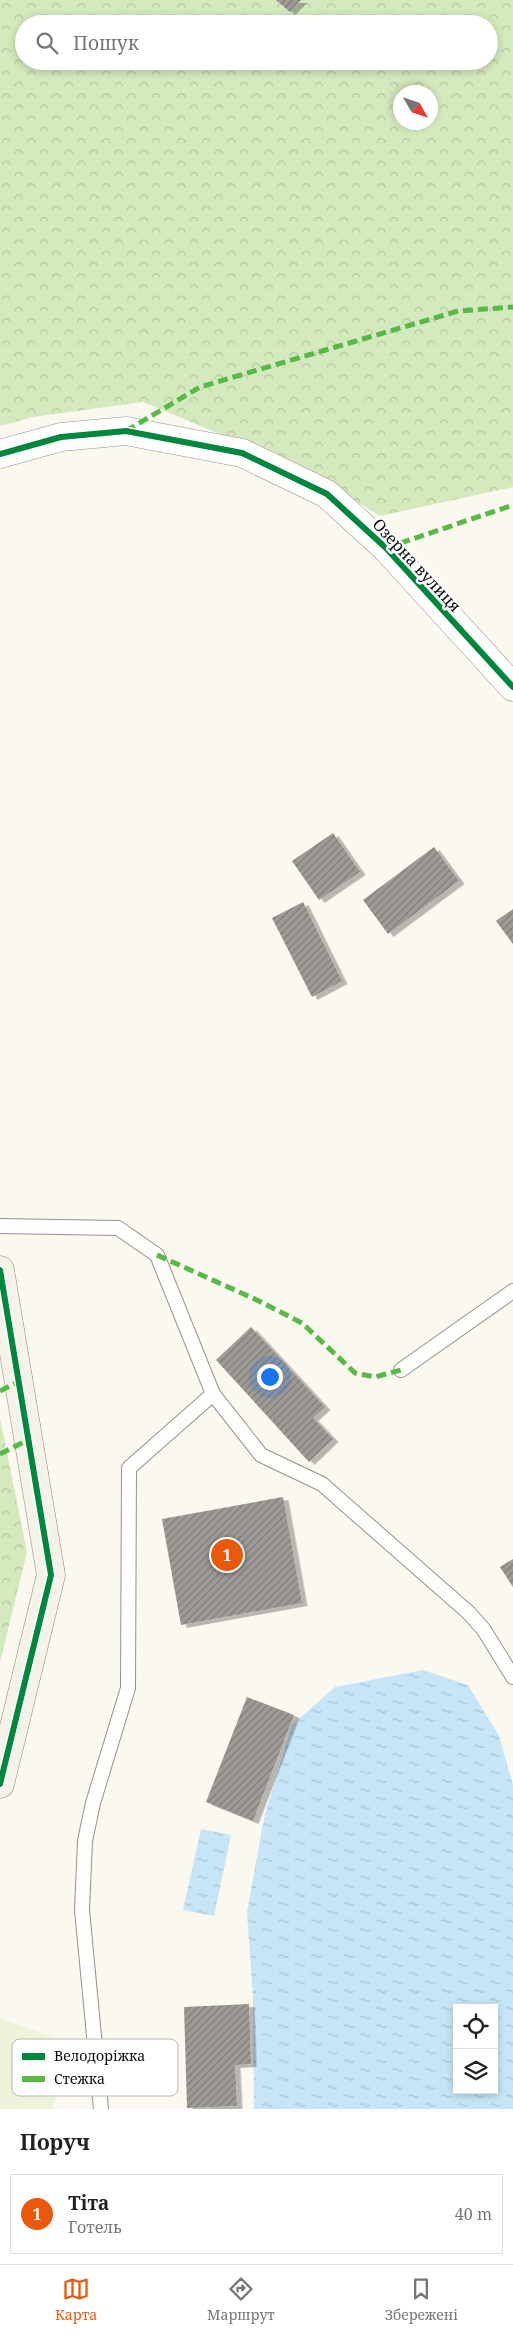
<!DOCTYPE html>
<html lang="uk">
<head>
<meta charset="utf-8">
<style>
	:root { --surface:#fff; --page:#f6f6f6; --text:#222; --muted:#767676; --line:#e0e0e0; --accent:#ea580c }
	body { margin:0; font-family:"Noto Serif",serif; background:var(--page); color:var(--text) }
	.controls { position:absolute; right:15px; bottom:15px; display:grid; overflow:hidden; border-radius:0px; box-shadow:0 2px 8px #0003 }
	.controls button { width:45px; height:45px; display:grid; place-items:center; padding:0; border:0; border-bottom:1px solid var(--line); background:var(--surface); color:var(--text); font:25px sans-serif }
	.compass { position:absolute; left:393px; top:85px; width:45px; height:45px; border-radius:50%; background:var(--surface); box-shadow:0 2px 8px #0003; rotate:129deg }
	.you { position:absolute; left:269px; top:1376px; width:18px; height:18px; margin:-12px; border:4px solid #fff; border-radius:50%; background:#1a73e8; box-shadow:0 0 0 8px #1a73e833 }
	.badge { display:grid; place-items:center; width:32px; height:32px; border-radius:50%; background:var(--accent); color:#fff; font-size:16px; font-weight:700 }
	.pin { position:absolute; translate:-50% -50%; border:2px solid #fff; box-shadow:0 1px 5px #0006 }
	.list { margin:0; padding:0; list-style:none }
	h2 { display:flex; justify-content:space-between; align-items:center; height:65px; margin:0; padding:0 20px; font-size:21px }
	h2 small { font-size:16px; font-weight:400; color:var(--muted) }
	.list li { display:grid; grid-template-columns:32px 1fr auto; gap:15px; align-items:center; box-sizing:border-box; height:80px; margin:0 10px 10px; padding:0 10px; border:1px solid var(--line); border-radius:0px }
	.list b { display:block; font-size:19px; white-space:nowrap }
	.list p { margin:0; font-size:16px; white-space:nowrap; color:var(--muted) }
	.list em { font-size:16px; font-style:normal; color:var(--muted) }
	.icon { flex:none; width:28px; height:28px; fill:none; stroke:currentColor; stroke-width:2; stroke-linecap:round; stroke-linejoin:round }
	.map { position:relative; flex:none; width:513px; height:2109px; overflow:hidden }
	.search { position:absolute; background:var(--surface); box-shadow:0 2px 8px #0003; left:15px; right:15px; top:15px; height:55px; display:flex; align-items:center; gap:12px; box-sizing:border-box; padding:0 18px; border-radius:28px; color:var(--muted); font-size:19px }
	.sheet { height:155px; background:var(--surface) }
	nav { display:flex; justify-content:space-around; align-items:center; box-sizing:border-box; height:70px; border-top:1px solid var(--line); background:var(--surface); font-size:14px; color:var(--muted) }
	nav a { display:grid; justify-items:center; gap:2px }
	nav .on { color:var(--accent) }
	.map>svg:first-child { display:block }
	.forest { fill:url(#forest-crowns); fill-rule:evenodd }
	.pitch { fill:#edf4d9 }
	.water { fill:url(#water-ripples); fill-rule:evenodd }
	.building { fill:url(#building-hatch); filter:url(#shadow) }
	.lines { fill:none; stroke-linecap:round; stroke-linejoin:round }
	.lane-casing { stroke:#94928f; stroke-width:16 }
	.street-casing { stroke:#94928f; stroke-width:29 }
	.secondary-casing { stroke:#8a8985; stroke-width:29 }
	.lane { stroke:#fefefd; stroke-width:14 }
	.street { stroke:#fefefd; stroke-width:28 }
	.secondary { stroke:#f5f3e8; stroke-width:28 }
	.quiet { stroke:#58b947; stroke-width:5; stroke-dasharray:10 5; stroke-linecap:butt }
	.cycleway-casing { stroke:#fff; stroke-width:9 }
	.cycleway { stroke:#00873e; stroke-width:6 }
	.labels { text-anchor:middle; stroke-width:5; stroke-linejoin:round; paint-order:stroke }
	.street-label { font-size:16px; fill:#0c0c0c; stroke:#fff }
	.key { fill:#fff; stroke:#b6b6b6; stroke-width:1 }
	.key-label { font-size:14px; fill:#0c0c0c }
</style>
</head>
<body>
<div class="map">
<svg width="513" height="2109" viewBox="0 0 513 2109">
	<defs>
		<pattern id="forest-crowns" width="20" height="18" patternUnits="userSpaceOnUse" patternTransform="scale(1.25)"><rect width="20" height="18" fill="#d4e9bd"/><path d="M2 6a3 3 0 1 1 6 0M12 15a3 3 0 1 1 6 0" fill="none" stroke="#b5c7a1"/></pattern>
		<pattern id="water-ripples" width="26" height="14" patternUnits="userSpaceOnUse" patternTransform="scale(1.25)"><rect width="26" height="14" fill="#c6e5f6"/><path d="M2 4q2-2 4 0t4 0M15 11q2-2 4 0t4 0" fill="none" stroke="#a9c3d2"/></pattern>
		<pattern id="building-hatch" width="6" height="6" patternUnits="userSpaceOnUse" patternTransform="scale(1.25)"><rect width="6" height="6" fill="#9e9a96"/><path d="M-1 1l2-2M0 6l6-6M5 7l2-2" fill="none" stroke="#7f7c79"/></pattern>
		<filter id="shadow"><feDropShadow dx="5.5" dy="3" stdDeviation="0" flood-color="#0004"/></filter>
	</defs>
	<rect width="100%" height="100%" fill="#fbf8f0"/>
	<g class="forest">
		<path d="M0 0H513V487L380 516 310 472 143 402 33 417 0 426ZM24 24H489V61H24ZM400 92H430V122H400Z"/>
		<path d="M0 1418 27 1552 0 1662Z"/>
	</g>
	<path class="pitch" d="M0 2018 76 2046 52 2109H0Z"/>
	<g class="water">
		<path d="M423 1670 468 1685 499 1736 513 1785V2109H254L253 1998 247 1912 264 1818 292 1725 335 1687ZM457 2008H494V2090H457Z"/>
		<path d="M201 1829 231 1835 214 1916 183 1910Z"/>
	</g>
	<g class="building">
		<path d="M276 0H301L290 12Z"/>
		<path d="M333 833 360 872 319 900 292 861Z"/>
		<path d="M434 847 459 881 388 934 363 900Z"/>
		<path d="M303 902 342 981 312 997 272 918Z"/>
		<path d="M513 909V944L496 921Z"/>
		<path d="M251 1327 325 1407 313 1418 333 1439 309 1462 216 1360Z"/>
		<path d="M283 1497 302 1603 181 1625 162 1519Z"/>
		<path d="M513 1559V1587L500 1567Z"/>
		<path d="M247 1697 294 1715 253 1821 206 1802Z"/>
		<path d="M249 2004 251 2064 235 2065 237 2106 187 2108 184 2007Z"/>
	</g>
	<g class="lines">
		<g class="lane-casing">
			<g id="lane">
				<path d="M0 1226 118 1228 157 1255 213 1394 261 1455 322 1484 469 1613 484 1630 513 1677"/>
				<path d="M401 1370 513 1291"/>
				<path d="M101 2109 82 1910 85 1841 93 1803 128 1688 129 1468 213 1394"/>
			</g>
		</g>
		<g class="street-casing">
			<path id="street" d="M0 454 61 437 126 431 242 453 327 494 386 548 513 687"/>
		</g>
		<g class="secondary-casing">
			<path id="secondary" d="M0 1270 51 1575 0 1784"/>
		</g>
		<use href="#lane" class="lane"/>
		<use href="#street" class="street"/>
		<use href="#secondary" class="secondary"/>
		<g class="quiet">
			<path d="M126 431 200 387 458 311 513 307"/>
			<path d="M386 548 513 505"/>
			<path d="M157 1255 257 1300 302 1323 355 1373 375 1377 401 1370"/>
			<path d="M0 1391 18 1382"/>
			<path d="M0 1454 28 1440"/>
		</g>
		<g class="cycleway-casing">
			<g id="cycleway">
				<path d="M0 454 61 437 126 431 242 453 327 494 386 548 513 687"/>
				<path d="M0 1270 51 1575 0 1784"/>
			</g>
		</g>
		<use href="#cycleway" class="cycleway"/>
	</g>
	<g class="labels">
		<g class="street-label">
			<text transform="translate(417 565) rotate(47)" y="6">Озерна вулиця</text>
		</g>
	</g>
	<rect x="12" y="2039" width="166" height="57" rx="8" class="key"/>
	<rect x="22" y="2053" width="23" height="7" fill="#00873e"/>
	<rect x="22" y="2076" width="23" height="6" fill="#58b947"/>
	<g class="key-label">
		<text x="54" y="2061">Велодоріжка</text>
		<text x="54" y="2084">Стежка</text>
	</g>
</svg>
<div class="controls">
<button><svg class="icon" aria-label="locate" viewBox="0 0 24 24"><circle cx="12" cy="12" r="6"/><path d="M12 2v4M12 18v4M2 12h4M18 12h4"/></svg></button>
<button><svg class="icon" aria-label="layers" viewBox="0 0 24 24"><path d="M12 4l9 5-9 5-9-5zM3 14l9 5 9-5"/></svg></button>
</div>
<svg class="compass" viewBox="-18 -18 36 36"><path d="M0-13l5 13h-10z" fill="#e53935"/><path d="M0 13l5-13h-10z" fill="#767676"/></svg>
<div class="you"></div>
<div class="pin badge" style="left:227px;top:1555px">1</div>
<div class="search"><svg class="icon" aria-label="search" viewBox="0 0 24 24"><circle cx="10" cy="10" r="6"/><path d="M15 15l6 6"/></svg>Пошук</div>
</div>
<section class="sheet">
<h2>Поруч<small></small></h2>
<ul class="list">
<li><span class="badge">1</span><div><b>Тіта</b><p>Готель</p></div><em>40 m</em></li>
</ul>
</section>
<nav>
<a class="on"><svg class="icon" aria-label="map" viewBox="0 0 24 24"><path d="M3 6l6-2 6 2 6-2v14l-6 2-6-2-6 2zM9 4v14M15 6v14"/></svg>Карта</a>
<a><svg class="icon" aria-label="directions" viewBox="0 0 24 24"><path d="M12 3l9 9-9 9-9-9zM9 14v-3h6M13 9l2 2-2 2"/></svg>Маршрут</a>
<a><svg class="icon" aria-label="saved" viewBox="0 0 24 24"><path d="M7 4h10v16l-5-4-5 4z"/></svg>Збережені</a>
</nav>
</body>
</html>
